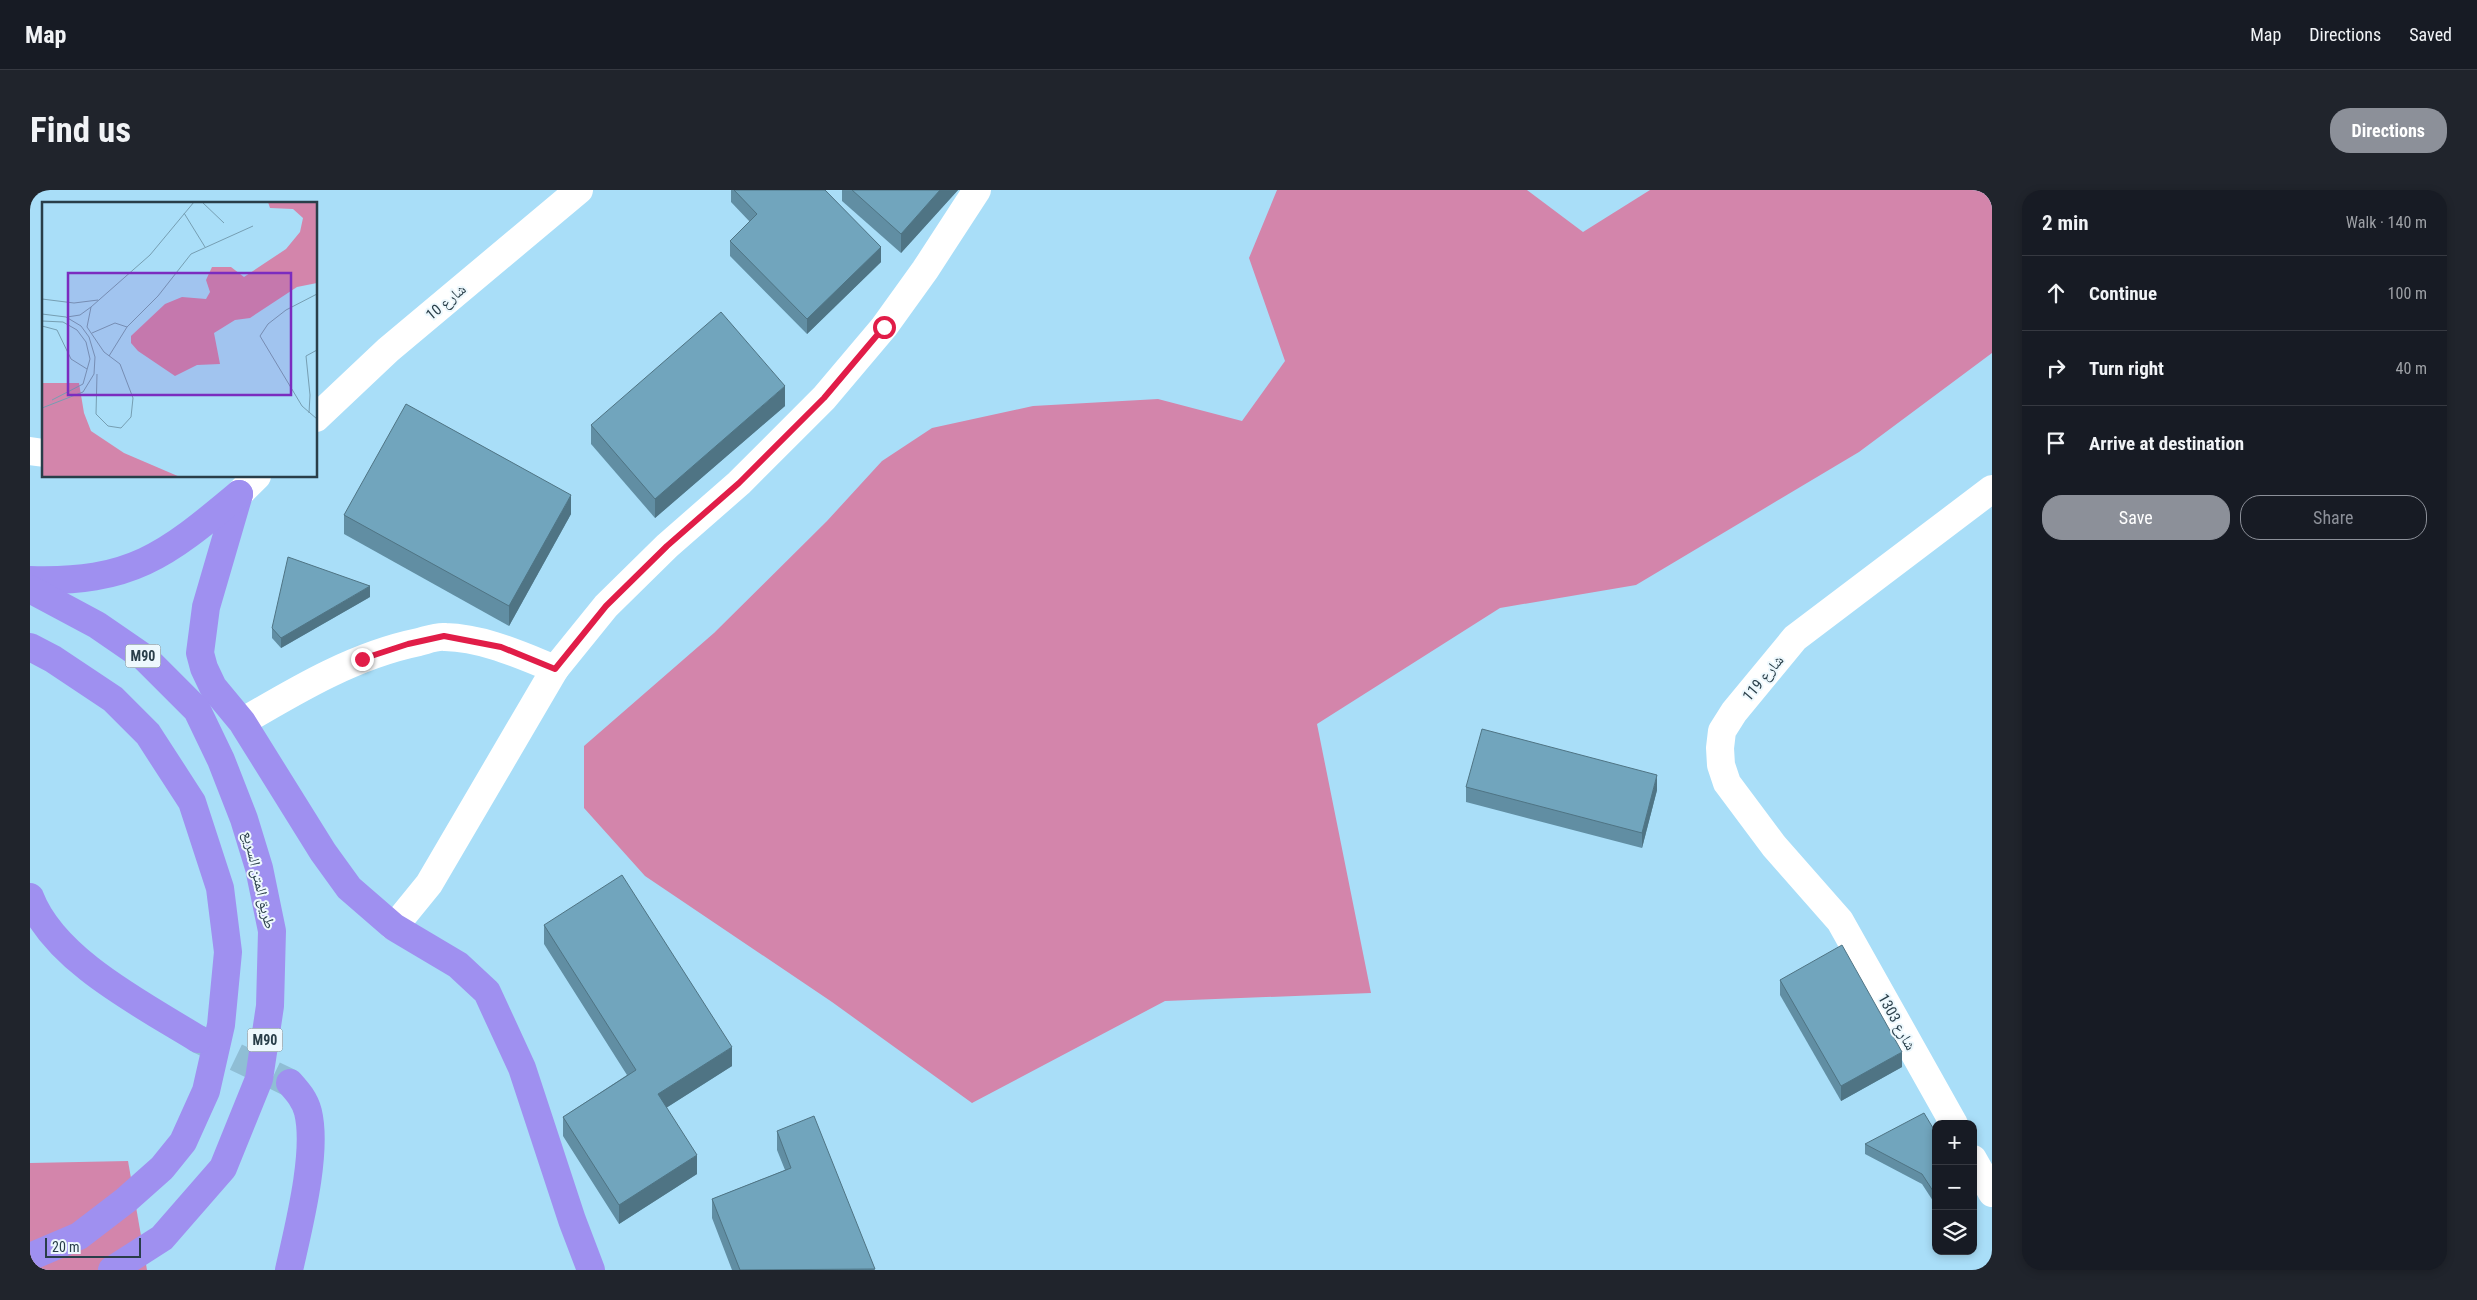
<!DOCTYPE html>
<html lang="en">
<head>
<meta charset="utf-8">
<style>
	:root { --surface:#171b24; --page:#20242c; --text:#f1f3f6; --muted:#9ea1a6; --line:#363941; --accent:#8c9099 }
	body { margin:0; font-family:"Roboto Condensed","Noto Naskh Arabic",sans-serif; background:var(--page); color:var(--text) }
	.controls { position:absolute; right:15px; bottom:15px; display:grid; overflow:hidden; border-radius:10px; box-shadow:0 2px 8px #0003 }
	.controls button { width:45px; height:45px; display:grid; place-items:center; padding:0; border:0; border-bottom:1px solid var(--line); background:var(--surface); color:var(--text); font:25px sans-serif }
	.scale { position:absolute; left:15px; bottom:12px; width:96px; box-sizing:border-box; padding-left:5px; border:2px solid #293e49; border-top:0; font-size:14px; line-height:18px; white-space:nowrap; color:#293e49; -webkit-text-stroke:4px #edf8fd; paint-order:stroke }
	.stop { position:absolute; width:15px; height:15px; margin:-11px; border:4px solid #e11d48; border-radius:50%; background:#fff }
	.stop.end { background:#e11d48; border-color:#fff; box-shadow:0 1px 5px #0008 }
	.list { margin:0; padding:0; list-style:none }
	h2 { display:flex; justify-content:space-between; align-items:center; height:65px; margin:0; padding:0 20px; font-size:21px }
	h2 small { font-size:16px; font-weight:400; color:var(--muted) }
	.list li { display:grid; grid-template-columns:32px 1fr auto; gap:15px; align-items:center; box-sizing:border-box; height:75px; padding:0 20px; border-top:1px solid var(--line) }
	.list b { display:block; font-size:19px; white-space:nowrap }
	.list em { font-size:16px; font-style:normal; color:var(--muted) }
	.actions { display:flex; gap:10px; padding:15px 20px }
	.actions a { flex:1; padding:11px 0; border:1px solid var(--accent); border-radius:20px; text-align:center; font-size:18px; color:var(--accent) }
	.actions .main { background:var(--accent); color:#fff }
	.icon { flex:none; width:28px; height:28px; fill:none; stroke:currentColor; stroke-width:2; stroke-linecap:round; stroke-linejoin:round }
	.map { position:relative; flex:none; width:1962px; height:1080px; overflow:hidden; border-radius:20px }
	header { display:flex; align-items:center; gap:30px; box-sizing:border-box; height:70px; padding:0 25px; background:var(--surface); border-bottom:1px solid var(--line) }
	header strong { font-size:24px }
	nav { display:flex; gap:28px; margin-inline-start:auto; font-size:18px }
	.intro { display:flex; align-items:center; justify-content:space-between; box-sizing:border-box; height:120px; padding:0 30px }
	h1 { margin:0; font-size:35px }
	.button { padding:12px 22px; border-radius:20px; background:var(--accent); color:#fff; font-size:18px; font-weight:700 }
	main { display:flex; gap:30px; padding:0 30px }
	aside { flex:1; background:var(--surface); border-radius:20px; box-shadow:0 2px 8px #0003 }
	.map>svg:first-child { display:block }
	.forest { fill:#d385ab }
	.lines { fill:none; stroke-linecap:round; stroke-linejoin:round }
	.highway-tunnel { stroke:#8fbed5; stroke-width:28; stroke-dasharray:28 14; stroke-linecap:butt }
	.street { stroke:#fff; stroke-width:28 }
	.secondary { stroke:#fff; stroke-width:28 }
	.highway { stroke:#9f90f0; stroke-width:28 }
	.wall { fill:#618ea3 }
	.shaded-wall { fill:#4f7484 }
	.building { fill:#71a5bd; stroke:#4f7484 }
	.route { stroke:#e11d48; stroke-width:6 }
	.labels { text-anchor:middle; stroke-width:4; stroke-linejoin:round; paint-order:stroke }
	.shield { fill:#edf8fd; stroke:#64767f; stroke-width:1 }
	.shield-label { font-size:14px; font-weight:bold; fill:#293e49 }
	.street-label { font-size:15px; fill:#293e49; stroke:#edf8fd }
	.inset-road { fill:none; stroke:#769eb2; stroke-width:1 }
	.view { fill:#7b2cbf; fill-opacity:0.15; stroke:#7b2cbf; stroke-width:2.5 }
	.inset-edge { fill:none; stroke:#293e49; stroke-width:2.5 }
</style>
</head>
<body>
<header>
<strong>Map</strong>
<nav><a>Map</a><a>Directions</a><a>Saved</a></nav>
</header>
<div class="intro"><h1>Find us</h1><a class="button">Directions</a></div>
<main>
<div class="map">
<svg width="1962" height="1080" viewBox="0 0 1962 1080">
	<rect width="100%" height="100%" fill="#a9def8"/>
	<g class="forest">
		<path d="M1247 0H1497L1553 42 1620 0H1962V163L1829 262 1606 395 1470 418 1287 534 1341 803 1135 811 942 913 802 812 615 686 554 618V556L684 443 797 331 852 271 902 238 1003 216 1128 209 1212 231 1255 171 1219 68Z"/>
		<path d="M98 971 117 1080H0V973Z"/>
	</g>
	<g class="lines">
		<path class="highway-tunnel" d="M168 849 260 893"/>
		<g class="street">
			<path d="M0 261 14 263"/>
			<path d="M212 532C268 499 325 465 389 452 397 450 407 446 415 447 454 448 490 465 525 479"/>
			<path d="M364 737 399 694 525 479 576 416 637 356 709 293 794 208 854 137 895 80 947 0"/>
			<path d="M1924 934 1810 731 1744 656 1697 593 1691 575 1690 558 1692 541 1704 522 1765 448 1962 299"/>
			<path d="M1943 969 1962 1003"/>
		</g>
		<g class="secondary">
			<path d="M286 228 358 160 549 0"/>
			<path d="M209 304 227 286"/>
		</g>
		<g class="highway">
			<path d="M209 304 176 417 170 463 174 478 183 497 212 532 293 662 319 698 364 737 428 775 457 802 492 878 542 1030 561 1080"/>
			<path d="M0 390C101 393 135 366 209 304"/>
			<path d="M0 399 67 435 115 468 167 520 191 570 214 629 229 678 242 741 240 816 229 889 193 978 132 1048 82 1080"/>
			<path d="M0 457 23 469 83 509 118 544 162 612 190 698 198 762 191 835 176 901 153 952 132 978 96 1010 49 1046 0 1067"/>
			<path d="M0 707C24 770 113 815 168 849"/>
			<path d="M259 1080C268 1039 288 963 278 922 275 910 268 902 260 893"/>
		</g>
	</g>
	<g class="wall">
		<path d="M701 0H795L851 72 777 144 700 66V51L720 32 701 12Z"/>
		<path d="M812 0H928L871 63 812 11Z"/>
		<path d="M755 216 625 328 561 254V235Z"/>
		<path d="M541 324 479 436 314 344V325Z"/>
		<path d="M340 407 251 458 242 448V438Z"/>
		<path d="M1436 597 1627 600 1612 658 1436 612Z"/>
		<path d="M514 735 702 876 636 918 667 984 589 1034 533 946V927L597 885 514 754Z"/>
		<path d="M1750 790 1872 877 1811 911 1750 805Z"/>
		<path d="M747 941 845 1080H702L682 1028V1009L755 980 747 960Z"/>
		<path d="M1906 943 1905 1014 1892 994 1835 964V954Z"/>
	</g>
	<g class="shaded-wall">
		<path d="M910 0H928L871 63V44Z"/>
		<path d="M851 57V72L777 144V129Z"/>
		<path d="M755 196V216L625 328V309Z"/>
		<path d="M541 305V324L479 436V416Z"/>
		<path d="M340 396V407L251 458V448Z"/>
		<path d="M1627 585V600L1612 658V643Z"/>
		<path d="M702 857V876L628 923V904Z"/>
		<path d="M1872 862V877L1811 911V896Z"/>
		<path d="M667 965V984L589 1034V1015Z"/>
		<rect x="1905" y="1004" width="1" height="10"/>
	</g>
	<g class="building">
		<path d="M704 0H795L851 57 777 129 700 51 727 24Z"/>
		<path d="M822 0H910L871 44Z"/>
		<path d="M691 122 755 196 625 309 561 235Z"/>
		<path d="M376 214 541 305 479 416 314 325Z"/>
		<path d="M258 367 340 396 251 448 242 438Z"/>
		<path d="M1452 539 1627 585 1612 643 1436 597Z"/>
		<path d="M592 685 702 857 628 904 667 965 589 1015 533 927 606 880 514 735Z"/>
		<path d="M1812 755 1872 862 1811 896 1750 790Z"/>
		<path d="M1894 923 1906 943V1004H1905L1892 984 1835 954Z"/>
		<path d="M784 926 845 1079 710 1080 682 1009 761 978 747 941Z"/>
	</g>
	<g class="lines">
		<path class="route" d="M332 469 378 454 414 446 471 457 525 479 576 416 637 356 709 293 794 208 854 137"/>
	</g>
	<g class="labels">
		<g class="shield">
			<rect x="95.5" y="454.5" width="35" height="23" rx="4"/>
			<rect x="217.5" y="838.5" width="35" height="23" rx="4"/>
		</g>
		<g class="shield-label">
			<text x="113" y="471">M90</text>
			<text x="235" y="855">M90</text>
		</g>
		<g class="street-label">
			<text transform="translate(416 112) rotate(-40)" y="5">شارع 10</text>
			<text transform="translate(1733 488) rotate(-50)" y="5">شارع 119</text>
			<text transform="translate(229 690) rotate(77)" y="5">طريق المتن السريع</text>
			<text transform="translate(1867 832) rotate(61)" y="5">شارع 1303</text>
		</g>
	</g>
	<g transform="translate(12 12)">
		<rect width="275" height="275" fill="#a9def8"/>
		<path d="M226 0H275V81L255 85 208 116 193 118 172 131 178 162 155 163 133 174 96 149 89 141V134L123 102 140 95 164 97 168 90 164 78 170 65H189L202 75 244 47 258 30 261 16 251 7 228 6ZM0 181H37L42 211 49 229 82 251 138 275H0Z" fill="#d385ab"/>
		<path class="inset-road" d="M160 0 182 21M142 11 163 45M275 92 244 108 226 122 218 134 260 204 275 217M0 97 32 101 56 98M49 105 108 53 152 0M49 105 45 125 62 150 78 162 91 196 89 215 79 226 66 224 54 212 55 172M0 112 24 115 39 124 47 135 53 155 52 172 41 190 0 206M25 115 38 113 49 105M0 119 21 120 35 128 44 140 48 157 41 182 10 198M0 124 15 128 29 157 45 167M50 131 73 121 85 125M67 154 85 125 116 94 149 52 211 24M267 211 268 193 264 154 275 148"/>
		<path class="view" d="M26 71H249V193H26Z"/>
		<rect width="275" height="275" class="inset-edge"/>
	</g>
</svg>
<div class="controls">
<button>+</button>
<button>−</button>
<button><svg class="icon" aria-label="layers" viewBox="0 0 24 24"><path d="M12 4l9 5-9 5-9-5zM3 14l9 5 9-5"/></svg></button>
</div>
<div class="scale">20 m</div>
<div class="stop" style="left:854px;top:137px"></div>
<div class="stop end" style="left:332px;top:469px"></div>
</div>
<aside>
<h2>2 min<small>Walk · 140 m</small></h2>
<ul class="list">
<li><svg class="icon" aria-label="ahead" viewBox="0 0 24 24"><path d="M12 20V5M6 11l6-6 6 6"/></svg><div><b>Continue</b></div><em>100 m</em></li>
<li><svg class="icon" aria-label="right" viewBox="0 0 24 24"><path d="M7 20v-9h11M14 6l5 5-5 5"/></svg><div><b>Turn right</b></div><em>40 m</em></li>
<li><svg class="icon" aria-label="arrive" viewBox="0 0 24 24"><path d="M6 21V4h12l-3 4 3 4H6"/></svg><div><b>Arrive at destination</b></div></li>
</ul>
<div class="actions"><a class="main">Save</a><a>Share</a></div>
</aside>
</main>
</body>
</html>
